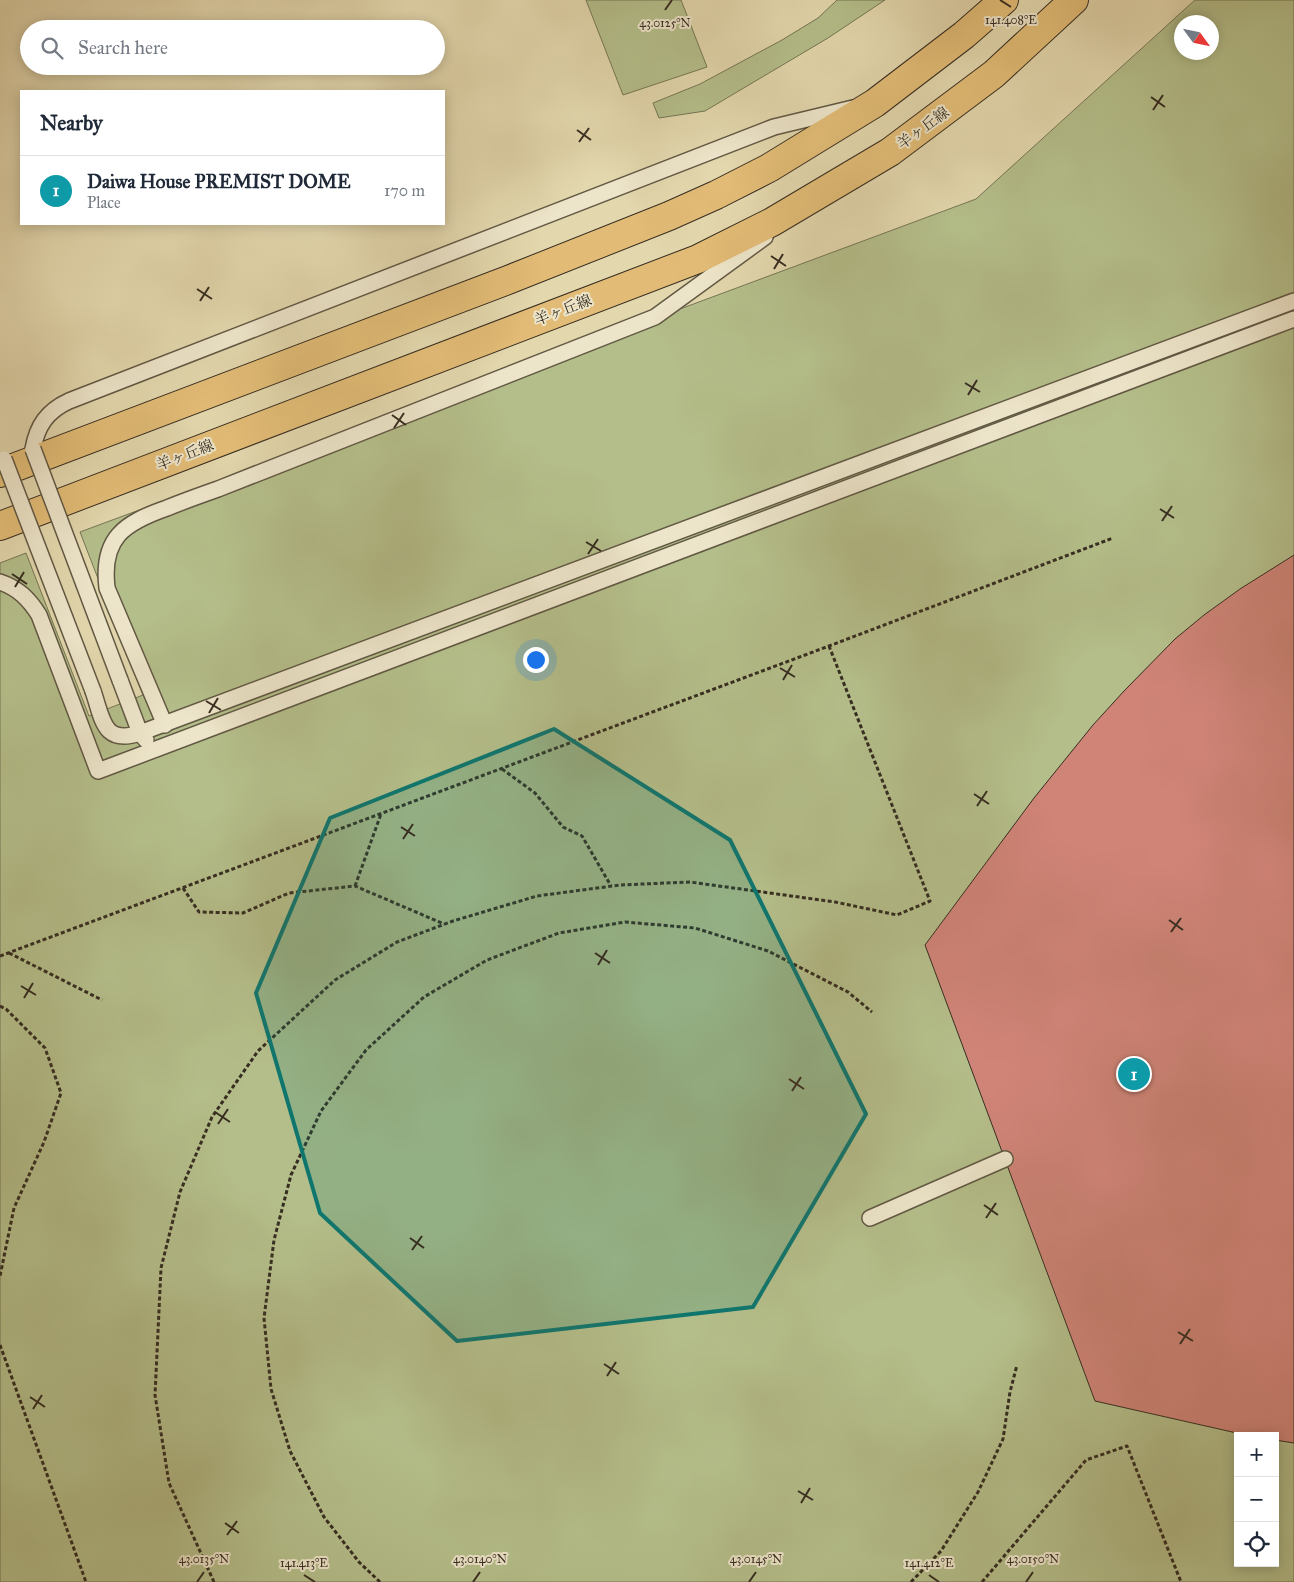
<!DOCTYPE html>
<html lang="en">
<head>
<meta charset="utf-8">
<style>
	:root { --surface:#fff; --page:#f6f6f7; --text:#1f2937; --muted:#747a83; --line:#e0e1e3; --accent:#b45309 }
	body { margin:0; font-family:"IM FELL Great Primer","Noto Serif JP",serif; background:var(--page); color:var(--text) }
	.controls { position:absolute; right:15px; bottom:15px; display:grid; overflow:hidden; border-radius:0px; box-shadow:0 2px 12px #0003 }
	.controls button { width:45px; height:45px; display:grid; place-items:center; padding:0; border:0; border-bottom:1px solid var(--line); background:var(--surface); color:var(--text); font:25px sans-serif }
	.compass { position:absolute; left:1174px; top:15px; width:45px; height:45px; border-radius:50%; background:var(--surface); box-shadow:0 2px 12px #0003; rotate:123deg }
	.you { position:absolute; left:535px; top:659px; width:18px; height:18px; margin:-12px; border:4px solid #fff; border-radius:50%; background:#1a73e8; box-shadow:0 0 0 8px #1a73e833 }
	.badge { display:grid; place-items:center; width:32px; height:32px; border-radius:50%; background:var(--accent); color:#fff; font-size:16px; font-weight:700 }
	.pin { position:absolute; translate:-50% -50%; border:2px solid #fff; box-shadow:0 1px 5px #0006 }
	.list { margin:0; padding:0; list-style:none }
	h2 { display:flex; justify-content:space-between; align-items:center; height:65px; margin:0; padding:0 20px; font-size:21px }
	h2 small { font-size:16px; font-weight:400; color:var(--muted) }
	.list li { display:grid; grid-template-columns:32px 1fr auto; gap:15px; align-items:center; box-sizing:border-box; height:70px; padding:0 20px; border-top:1px solid var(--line) }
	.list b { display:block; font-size:19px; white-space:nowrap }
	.list p { margin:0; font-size:16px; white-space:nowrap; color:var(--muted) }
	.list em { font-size:16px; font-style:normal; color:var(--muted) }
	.icon { flex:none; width:28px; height:28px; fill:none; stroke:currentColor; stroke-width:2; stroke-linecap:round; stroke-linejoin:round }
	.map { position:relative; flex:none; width:1294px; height:1582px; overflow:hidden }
	.search { position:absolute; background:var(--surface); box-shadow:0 2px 12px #0003; left:20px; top:20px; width:425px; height:55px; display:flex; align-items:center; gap:12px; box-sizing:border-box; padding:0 18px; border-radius:28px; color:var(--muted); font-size:19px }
	.panel { position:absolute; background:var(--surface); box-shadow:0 2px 12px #0003; left:20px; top:90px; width:425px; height:135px; border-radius:0px }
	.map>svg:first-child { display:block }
	.green { fill:#b4be8a; stroke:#757656; fill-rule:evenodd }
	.building { fill:#d08478; stroke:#362d21 }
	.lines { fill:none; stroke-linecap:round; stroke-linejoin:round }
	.lane-casing { stroke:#615844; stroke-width:18 }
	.primary-casing { stroke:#362d21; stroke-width:30 }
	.path { stroke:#362d21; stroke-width:3; stroke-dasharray:4 2.5; stroke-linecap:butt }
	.lane { stroke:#ede5ca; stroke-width:15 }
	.primary { stroke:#e2bc76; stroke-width:28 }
	.lane-bridge-casing { stroke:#615844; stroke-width:18; stroke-linecap:butt }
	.lane-bridge { stroke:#ede5ca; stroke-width:15 }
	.marked { fill:#0f766e; fill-opacity:0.2; stroke:#0f766e; stroke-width:4; stroke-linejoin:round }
	.ticks { fill:none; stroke:#362d21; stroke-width:2 }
	.labels { text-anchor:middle; stroke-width:4; stroke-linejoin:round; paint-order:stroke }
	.street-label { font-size:15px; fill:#362d21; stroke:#ede5ca }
	.ticks-label { font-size:12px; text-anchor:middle; fill:#362d21; stroke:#ede5ca; stroke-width:4; stroke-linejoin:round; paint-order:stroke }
</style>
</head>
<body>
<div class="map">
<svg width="1294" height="1582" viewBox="0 0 1294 1582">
	<rect width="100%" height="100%" fill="#e3d7ad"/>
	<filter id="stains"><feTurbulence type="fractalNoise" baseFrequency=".004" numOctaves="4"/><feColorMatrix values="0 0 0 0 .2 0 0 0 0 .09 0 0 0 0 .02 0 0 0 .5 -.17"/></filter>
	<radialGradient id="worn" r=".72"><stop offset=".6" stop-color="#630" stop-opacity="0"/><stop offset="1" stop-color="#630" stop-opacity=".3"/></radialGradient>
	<g class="green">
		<path d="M586 0H681L707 67 623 95Z"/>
		<path d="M837 0H885L828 38 705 111 659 118 653 103 700 84 782 40 818 18Z"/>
		<path d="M1195 0H1294V1582H0V563L26 553 89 716 143 695 80 532 976 199ZM1182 22H1212V52H1182ZM1238 1436H1275V1563H1238Z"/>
	</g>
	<path class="building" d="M1294 555V1443L1275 1440V1436H1250L1095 1401 925 945 1034 798 1093 725 1124 691 1175 639 1204 615 1240 589Z"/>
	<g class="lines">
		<g class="lane-casing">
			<g id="lane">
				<path d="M33 449C37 426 47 411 69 401L774 127 853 108"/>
				<path d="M0 582C18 588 29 599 39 615L98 771 1294 319"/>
				<path d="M120 680 140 733 146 740"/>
				<path d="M93 691C103 720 103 745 140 733L1294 301"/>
				<path d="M165 725 107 588C101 538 124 523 167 508 184 501 201 495 218 489L655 317 765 237"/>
				<path d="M870 1218 1005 1159"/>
			</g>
		</g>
		<g class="primary-casing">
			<g id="primary">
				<path d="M0 473 508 280 669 216 716 195 769 168 875 103 964 35 1004 0"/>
				<path d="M0 526 698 259 772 222 890 152 994 74 1074 0"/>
			</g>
		</g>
		<g class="path">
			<path d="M502 769 535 793 563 827 582 836 611 886"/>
			<path d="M355 886 381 814"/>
			<path d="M183 888 199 912 243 913 289 893 355 886 444 924"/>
			<path d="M9 953 102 1000"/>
			<path d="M0 956 829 646 1113 538"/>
			<path d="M0 1006 6 1009 45 1048 61 1093 44 1142 14 1208 0 1276"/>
			<path d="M0 1345 86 1582"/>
			<path d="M214 1582 169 1483 155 1395 161 1268 180 1192 212 1117 258 1051 335 980 397 942 453 921 537 896 620 885 690 882 835 902 897 915 930 901 829 646"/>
			<path d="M380 1582 359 1562 324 1517 290 1451 271 1389 264 1318 274 1240 291 1175 321 1111 366 1050 424 997 487 960 559 933 625 922 695 928 768 951 848 992 872 1012"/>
			<path d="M911 1582 941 1551 978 1492 1003 1439 1010 1392 1017 1365"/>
			<path d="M982 1582 1086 1460 1127 1446 1181 1582"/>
		</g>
		<use href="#lane" class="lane"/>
		<use href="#primary" class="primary"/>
		<g class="lane-bridge-casing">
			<g id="lane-bridge">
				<path d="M33 449 120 680"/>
				<path d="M4 459 93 691"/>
			</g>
		</g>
		<use href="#lane-bridge" class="lane-bridge"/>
	</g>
	<path class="marked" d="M554 729 730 840 866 1114 753 1307 457 1341 320 1213 256 993 330 818Z"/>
	<path class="ticks" d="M1000 0 1011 7M665 10 672 0M1151 97 1165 107M1153 110 1163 95M577 130 591 140M579 142 589 128M771 256 786 266M774 269 783 254M197 289 212 299M200 301 209 287M965 383 980 392M968 395 977 380M392 415 406 425M394 428 404 413M1160 509 1174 518M1162 521 1172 506M586 542 601 551M588 554 598 539M12 574 27 584M15 587 24 572M780 668 795 677M783 680 792 665M206 701 221 710M209 713 218 698M974 794 989 804M977 806 987 791M401 827 415 836M403 839 413 824M1169 920 1183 930M1171 932 1181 918M595 953 610 963M598 965 607 950M21 986 36 995M24 998 33 983M789 1079 804 1089M792 1091 801 1077M215 1112 230 1122M218 1124 228 1109M984 1205 998 1215M986 1218 996 1203M410 1238 424 1248M412 1250 422 1236M1178 1332 1193 1341M1180 1344 1190 1329M604 1364 619 1374M607 1376 616 1362M30 1397 45 1407M33 1409 42 1395M798 1491 813 1500M801 1503 810 1488M225 1523 239 1533M227 1535 237 1521M304 1575 315 1582M929 1575 939 1582M197 1582 204 1572M473 1582 480 1572M749 1582 756 1572M1026 1582 1033 1572"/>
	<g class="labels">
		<g class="street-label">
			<text transform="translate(923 128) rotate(-36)" y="5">羊ヶ丘線</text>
			<text transform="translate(563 310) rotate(-21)" y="5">羊ヶ丘線</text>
			<text transform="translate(185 455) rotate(-21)" y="5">羊ヶ丘線</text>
		</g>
	</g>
	<g class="ticks-label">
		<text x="1011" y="24">141.408°E</text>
		<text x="665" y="27">43.0125°N</text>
		<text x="204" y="1563">43.0135°N</text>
		<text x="480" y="1563">43.0140°N</text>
		<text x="756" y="1563">43.0145°N</text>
		<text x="1033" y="1563">43.0150°N</text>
		<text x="304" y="1567">141.413°E</text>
		<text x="929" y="1567">141.412°E</text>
	</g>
	<rect width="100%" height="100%" filter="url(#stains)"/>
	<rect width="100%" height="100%" fill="url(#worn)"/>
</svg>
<div class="controls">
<button>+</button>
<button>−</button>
<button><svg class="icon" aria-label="locate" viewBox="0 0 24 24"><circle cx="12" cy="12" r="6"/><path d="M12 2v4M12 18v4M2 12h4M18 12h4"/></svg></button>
</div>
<svg class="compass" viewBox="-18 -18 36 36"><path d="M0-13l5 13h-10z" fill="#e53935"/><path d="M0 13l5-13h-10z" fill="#747a83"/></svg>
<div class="you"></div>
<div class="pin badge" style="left:1134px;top:1074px;background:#0f9aa8">1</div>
<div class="search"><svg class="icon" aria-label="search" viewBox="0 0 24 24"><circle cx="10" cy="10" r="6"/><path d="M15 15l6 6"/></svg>Search here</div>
<section class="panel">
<h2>Nearby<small></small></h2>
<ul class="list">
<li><span class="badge" style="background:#0f9aa8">1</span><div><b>Daiwa House PREMIST DOME</b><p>Place</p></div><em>170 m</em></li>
</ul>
</section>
</div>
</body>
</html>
